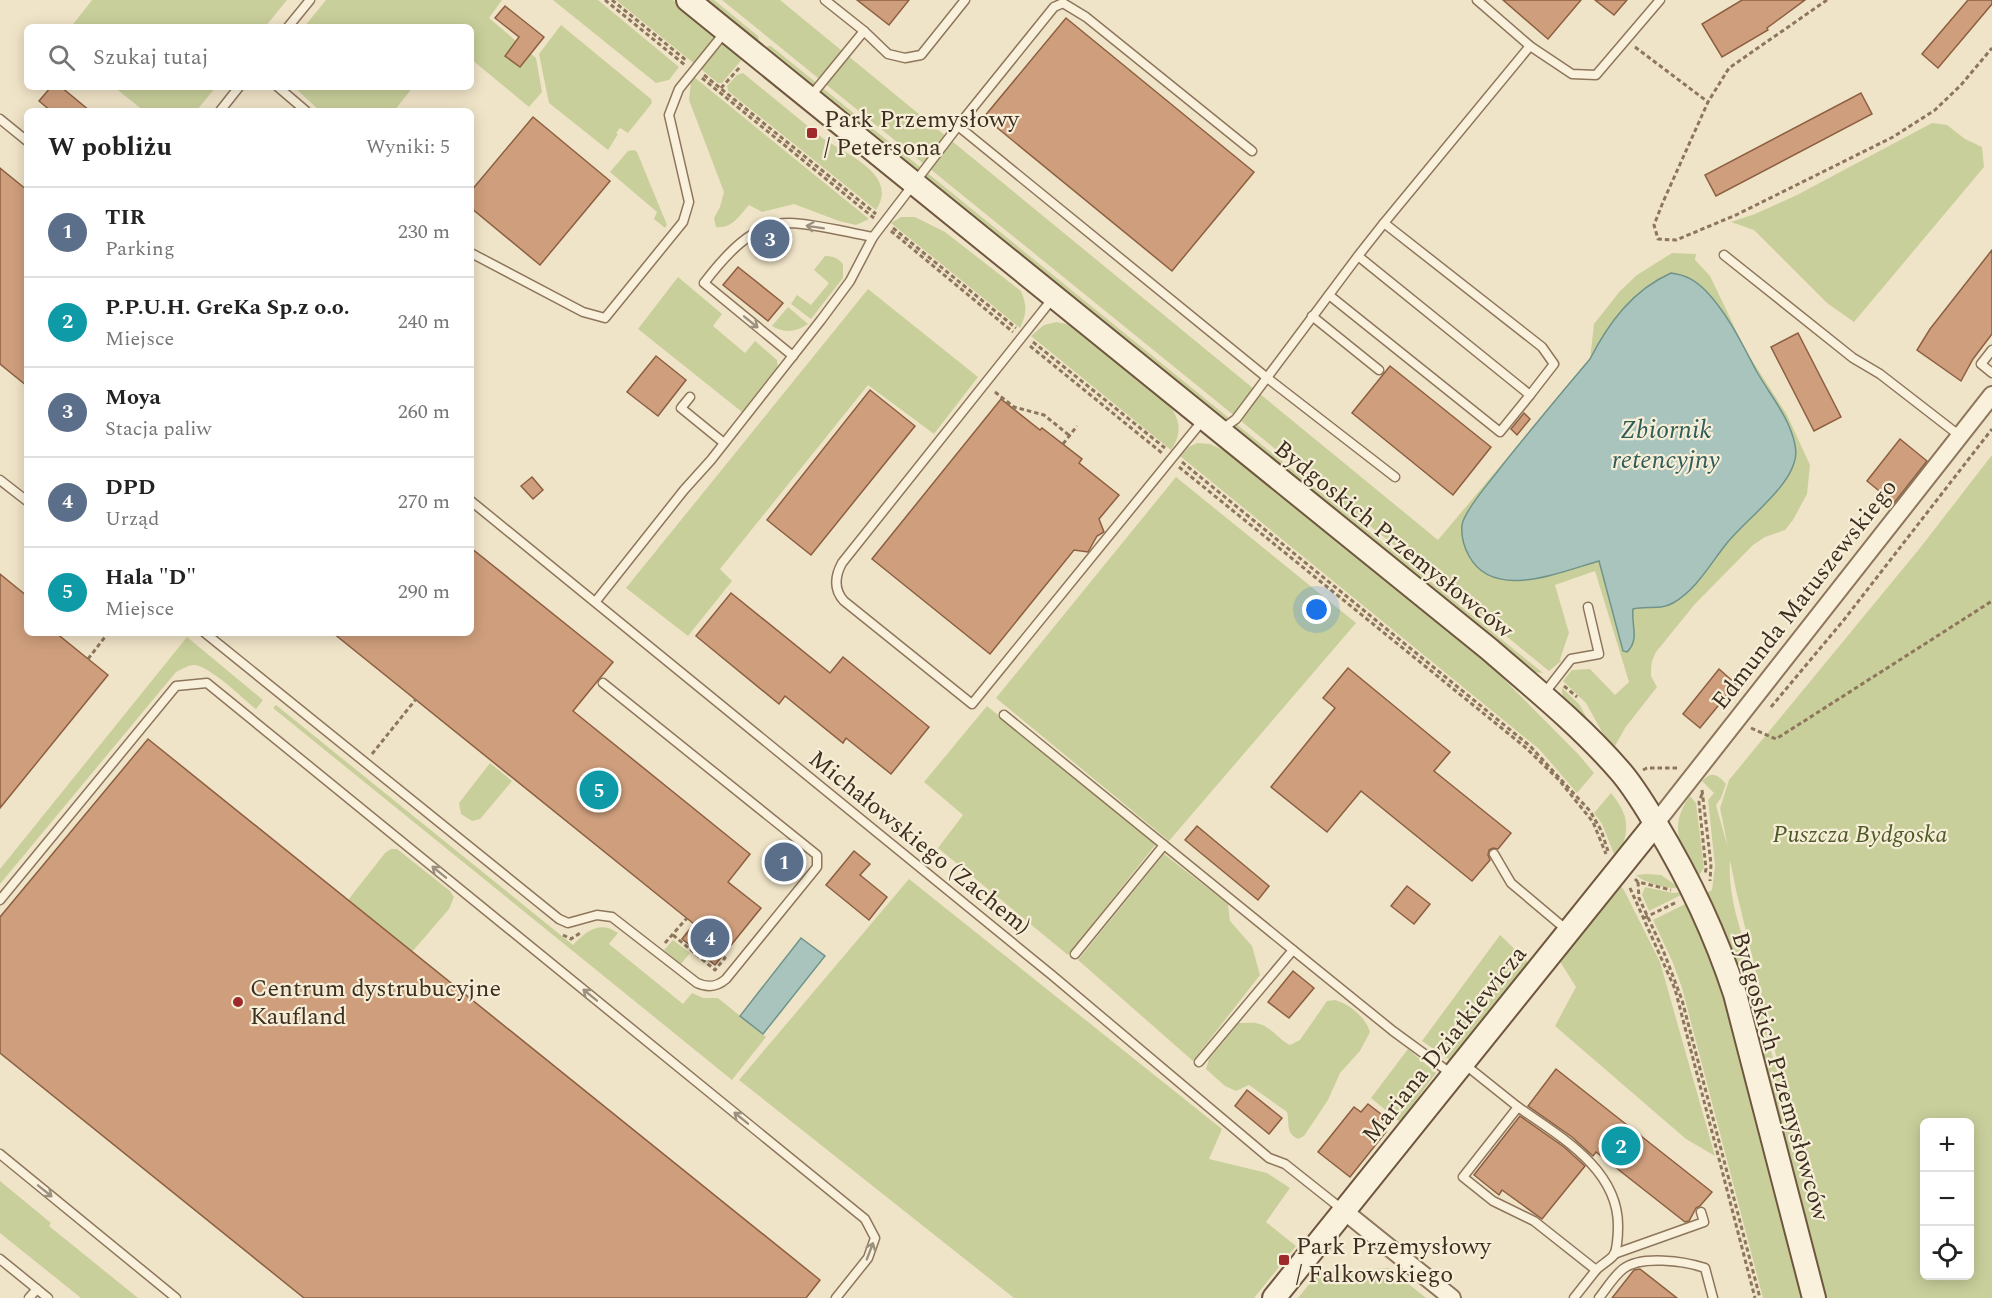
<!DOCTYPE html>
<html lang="pl">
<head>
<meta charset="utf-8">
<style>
	:root { --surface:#fff; --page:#f2f2f2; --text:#222; --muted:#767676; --line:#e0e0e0; --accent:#0f766e }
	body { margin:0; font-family:Spectral,serif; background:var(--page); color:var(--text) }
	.controls { position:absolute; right:18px; bottom:18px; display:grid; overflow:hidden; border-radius:9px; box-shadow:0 3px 15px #0003 }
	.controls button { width:54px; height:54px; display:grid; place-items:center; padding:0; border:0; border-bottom:2px solid var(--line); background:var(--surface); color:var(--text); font:30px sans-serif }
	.you { position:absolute; left:1317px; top:610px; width:21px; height:21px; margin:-15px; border:4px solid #fff; border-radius:50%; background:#1a73e8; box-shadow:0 0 0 9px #1a73e833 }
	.badge { display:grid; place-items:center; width:39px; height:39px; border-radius:50%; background:var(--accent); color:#fff; font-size:20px; font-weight:700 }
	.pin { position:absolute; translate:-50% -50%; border:3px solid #fff; box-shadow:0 2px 6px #0006 }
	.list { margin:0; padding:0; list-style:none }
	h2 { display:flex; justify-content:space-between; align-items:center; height:78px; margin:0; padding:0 24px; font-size:26px }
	h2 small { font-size:20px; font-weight:400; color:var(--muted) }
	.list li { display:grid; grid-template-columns:39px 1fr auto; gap:18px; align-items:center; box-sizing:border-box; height:90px; padding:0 24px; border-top:2px solid var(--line) }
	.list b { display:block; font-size:22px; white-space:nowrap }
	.list p { margin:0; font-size:20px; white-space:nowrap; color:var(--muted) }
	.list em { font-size:20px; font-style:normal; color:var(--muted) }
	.icon { flex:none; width:33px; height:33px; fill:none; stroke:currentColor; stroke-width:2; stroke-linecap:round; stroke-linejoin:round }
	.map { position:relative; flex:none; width:1992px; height:1298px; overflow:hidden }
	.search { position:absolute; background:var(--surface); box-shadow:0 3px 15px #0003; left:24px; top:24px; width:450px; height:66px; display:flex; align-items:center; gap:15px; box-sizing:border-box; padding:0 21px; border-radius:9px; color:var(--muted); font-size:22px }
	.panel { position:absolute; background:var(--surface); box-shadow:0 3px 15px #0003; left:24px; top:108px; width:450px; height:528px; border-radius:9px }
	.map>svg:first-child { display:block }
	.green { fill:#c9cf9b; fill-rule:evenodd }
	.water { fill:#a9c4bc; stroke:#6f938a; stroke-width:1.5 }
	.building { fill:#cf9f7d; stroke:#8d5f41; stroke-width:1.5 }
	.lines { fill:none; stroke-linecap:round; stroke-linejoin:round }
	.lane-casing { stroke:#8d765c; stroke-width:11 }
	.street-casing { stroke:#8d765c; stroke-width:20 }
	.secondary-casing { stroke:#6f573f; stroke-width:26 }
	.path { stroke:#8d765c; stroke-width:3; stroke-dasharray:4.5 3; stroke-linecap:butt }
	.lane { stroke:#faf1dc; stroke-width:8 }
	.street { stroke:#faf1dc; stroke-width:16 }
	.secondary { stroke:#faf1dc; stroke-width:22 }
	.oneway { stroke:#9c907e }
	.poi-dot { fill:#9e2a2b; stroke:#f7eed8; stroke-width:2 }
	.labels { text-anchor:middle; stroke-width:4.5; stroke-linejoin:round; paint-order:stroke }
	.poi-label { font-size:24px; fill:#3d2e20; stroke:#f7eed8; text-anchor:start }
	.street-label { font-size:24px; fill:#3d2e20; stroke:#f7eed8 }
	.park-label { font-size:24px; font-style:italic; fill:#4d5a26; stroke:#f7eed8 }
	.water-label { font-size:26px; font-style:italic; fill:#2f5d5a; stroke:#f7eed8 }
</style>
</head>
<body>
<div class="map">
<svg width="1992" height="1298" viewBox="0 0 1992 1298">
	<rect width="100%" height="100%" fill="#f0e4c8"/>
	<g class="green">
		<path d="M92 0H287L265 27H71Z"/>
		<path d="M326 0H502L489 18 536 58 542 92 529 107 471 59V27H304Z"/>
		<path d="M553 0H598L679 67 669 80 656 83Z"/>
		<path d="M616 0H673L744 57 722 83H718Z"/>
		<path d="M704 0H714L758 36 759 39 755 43Z"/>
		<path d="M722 0H780L1438 540 1590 359 1594 324 1620 291 1637 275 1672 253 1696 254 1695 260 1710 276 1746 351 1787 415 1810 465 1807 494 1793 520 1785 530 1765 537 1753 545 1695 604 1656 652 1652 661 1651 669V676L1657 687 1625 728 1615 746 1602 732 1586 703 1563 681 1572 670 1590 669 1615 695 1629 682 1595 571 1555 585 1569 633 1560 659 1561 661 1549 671Z"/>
		<path d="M561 25 651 99 652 103 628 133 620 128 616 133 618 134 608 150 549 103 539 54Z"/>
		<path d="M768 46H771L1543 673 1532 672 764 50Z"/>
		<path d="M743 73 809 127 806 131 814 138 817 134C839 152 901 172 876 210L728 91 727 86 737 75Z"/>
		<path d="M694 77 869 219 856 225 839 221 794 204 762 212 749 205C739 216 732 229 716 227L714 218 720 207 724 192 689 100 691 82Z"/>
		<path d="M114 87H216L196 111H144Z"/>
		<path d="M294 87H413L394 111H320Z"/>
		<path d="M1932 123 1947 125 1965 139 1982 147 1984 167 1854 322 1827 303 1754 230 1731 222 1755 214 1797 195Z"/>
		<path d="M634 150 637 152 667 225 665 228 654 219 657 212 610 172 628 151Z"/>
		<path d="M901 217H915L945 232 1021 291C1027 305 1027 314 1020 328L891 223Z"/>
		<path d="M825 256C833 256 838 258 843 264V278L811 319 791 304 797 295 811 305 829 283 814 270Z"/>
		<path d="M678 277 722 314 713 326 745 353 755 341 777 360 778 368 742 412 638 329Z"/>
		<path d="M868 289 978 377 934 434 868 385 720 569 732 581 688 636 626 588Z"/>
		<path d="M788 307 808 324C796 332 785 334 772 326Z"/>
		<path d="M1056 322 1072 325 1166 400C1179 418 1184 430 1171 450L1031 336 1044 325Z"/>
		<path d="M1197 443 1210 444 1230 453 1481 656 1579 755 1594 773 1577 793 1539 749 1180 456 1189 447Z"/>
		<path d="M1992 455V1298H1824L1706 893 1712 890 1715 866 1708 800 1714 793 1702 781C1712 771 1717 774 1726 784L1721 798 1716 805 1728 848 1720 808 1729 780 1920 548ZM1730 860 1736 890 1784 1088C1769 1056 1765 1020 1757 985 1747 943 1727 905 1730 860ZM1924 1122H1970V1276H1924Z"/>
		<path d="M1176 477 1356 623 1169 841 996 698Z"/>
		<path d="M187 637 263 700 256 709C242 698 210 666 194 665 188 665 182 669 176 672L0 884V869Z"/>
		<path d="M1562 688 1579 704 1592 727C1582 717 1560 704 1562 688Z"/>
		<path d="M276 705 573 945C586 931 600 920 618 933L609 944 683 1004 692 993 703 998H718L766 1037 732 1080 273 708Z"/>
		<path d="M987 706 1156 844 1068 955 938 848 963 815 924 782Z"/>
		<path d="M490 763 512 781 480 819 472 821 461 814 459 803Z"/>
		<path d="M1611 793C1631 817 1630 833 1616 859L1602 824 1594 813Z"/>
		<path d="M1690 796 1696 803 1704 868 1698 877C1681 846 1667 828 1690 796Z"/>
		<path d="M391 849H397L450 891 454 897 449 909 412 952 348 900 385 853Z"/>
		<path d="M1164 854 1228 904 1230 921 1252 946 1260 975 1193 1061 1078 960Z"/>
		<path d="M1647 874 1661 875 1680 888C1667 889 1646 884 1636 875Z"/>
		<path d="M909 879 1222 1129 1209 1159 1267 1173 1290 1188 1266 1222 1296 1246 1254 1298H1014L739 1080Z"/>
		<path d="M1617 882 1624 890 1660 962 1715 1156 1686 1139 1555 1026 1576 987 1559 960Z"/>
		<path d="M1645 887 1673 893 1683 892 1685 893 1649 911 1642 895Z"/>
		<path d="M1689 902 1720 979 1804 1298H1763L1682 988 1673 963 1653 920Z"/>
		<path d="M1500 935 1528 962 1451 1061 1422 1041Z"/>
		<path d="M673 940 690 953 681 964 664 950Z"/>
		<path d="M1335 1000C1350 1004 1366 1018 1370 1032L1360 1051 1340 1073 1328 1100 1304 1136 1298 1139C1285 1133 1290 1123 1287 1112L1249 1085 1236 1091 1225 1086 1206 1069 1209 1059 1239 1023C1246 1023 1254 1022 1260 1024 1272 1028 1279 1040 1290 1045L1300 1040 1327 1001Z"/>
		<path d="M1408 1049 1436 1073 1400 1122 1371 1098Z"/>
		<path d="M0 1181 51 1223 49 1226 138 1298H81L0 1233Z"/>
		<path d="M1389 1268 1426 1298H1298L1319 1272Z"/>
	</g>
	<g class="water">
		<path d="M1671 273C1686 275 1695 280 1706 291 1728 314 1742 344 1757 372 1770 395 1790 418 1795 445 1796 450 1796 458 1794 463 1787 489 1745 521 1727 543 1710 564 1697 589 1673 603 1659 611 1646 605 1633 609 1631 626 1640 639 1627 652L1623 651 1599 561C1562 571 1494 602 1469 556 1464 547 1461 535 1462 525 1464 512 1486 486 1494 476 1525 436 1558 397 1590 359 1609 322 1633 290 1671 273Z"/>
		<path d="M801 938 825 956 763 1034 740 1016Z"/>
	</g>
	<g class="building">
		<path d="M857 0H909L889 25Z"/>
		<path d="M1503 0H1581L1548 39Z"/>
		<path d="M1595 0H1627L1614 15Z"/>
		<path d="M1742 0H1805L1767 28 1768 30 1722 57 1702 24Z"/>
		<path d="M1968 0H1992V4L1938 68 1922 54Z"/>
		<path d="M505 6 544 37 520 67 505 56 519 37 495 18Z"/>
		<path d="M1066 18 1254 172 1172 271 984 117Z"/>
		<path d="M51 87H61L90 111H51L39 101Z"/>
		<path d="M1861 93 1872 114 1716 196 1705 175Z"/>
		<path d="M533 117 610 181 540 265 471 208V191Z"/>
		<path d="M0 168 27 190V386L0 364Z"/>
		<path d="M1992 250V334L1973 359 1961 381 1917 350 1930 329Z"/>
		<path d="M738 267 783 303 768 321 723 285Z"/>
		<path d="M1798 333 1841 417 1814 431 1771 347Z"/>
		<path d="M656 356 686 380 658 416 627 392Z"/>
		<path d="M1390 366 1491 447 1453 495 1352 413Z"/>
		<path d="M870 390 915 426 811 555 767 520Z"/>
		<path d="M1001 399 1040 430 1042 428 1082 459 1079 463 1119 495 1099 519 1104 532 1097 536 1088 552 1074 550 990 654 872 559Z"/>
		<path d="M1524 413 1530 419 1517 435 1511 429Z"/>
		<path d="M1900 439 1927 461 1894 503 1867 481Z"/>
		<path d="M532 477 543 490 533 499 521 486Z"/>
		<path d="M471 548 613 662 573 711 750 854 728 882 761 908 715 965 682 939 694 924 333 633H471Z"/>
		<path d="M0 574 27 596V633H56L108 675 0 808Z"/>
		<path d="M731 593 830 673 843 657 929 727 891 774 846 738 843 743 785 696 779 704 696 636Z"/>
		<path d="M1348 668 1450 752 1434 771 1511 833 1498 849 1493 848 1489 850 1488 855 1490 860 1472 881 1361 791 1327 832 1271 787 1335 708 1323 698Z"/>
		<path d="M1719 669 1736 684 1700 728 1683 714Z"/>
		<path d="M148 739 820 1280 806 1298H304L0 1053V917Z"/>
		<path d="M1197 826 1269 886 1258 900 1185 840Z"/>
		<path d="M854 851 870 864 860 875 887 897 869 920 826 885Z"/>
		<path d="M1407 886 1430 904 1414 924 1391 906Z"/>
		<path d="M1293 971 1314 988 1289 1018 1268 1002Z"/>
		<path d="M1556 1069 1712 1192 1700 1206 1696 1208 1689 1221 1685 1222 1596 1152 1593 1156 1572 1137 1528 1106Z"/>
		<path d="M1247 1090 1282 1118 1269 1134 1235 1106Z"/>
		<path d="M1368 1104 1386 1118 1379 1127 1386 1132 1350 1177 1318 1152 1354 1107 1361 1112Z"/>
		<path d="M1520 1116 1564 1147 1585 1166 1542 1219 1502 1190 1499 1195 1474 1175Z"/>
		<path d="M1640 1269 1677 1298H1612L1634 1270Z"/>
	</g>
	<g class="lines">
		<g class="lane-casing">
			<g id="lane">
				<path d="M1477 0 1530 46 1572 74 1596 75 1660 0"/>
				<path d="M288 27 310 0"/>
				<path d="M864 31 888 54 905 58 921 55 965 0"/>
				<path d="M278 87 306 111"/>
				<path d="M810 97 864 31 825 0"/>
				<path d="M220 111 239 87"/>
				<path d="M0 119 27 141"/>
				<path d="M958 126 1054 7 1063 3 1086 17 1252 151"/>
				<path d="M1384 223 1530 46"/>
				<path d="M471 253 583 312 605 318 683 222 689 202 669 115 679 89 725 32"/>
				<path d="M1724 255 1853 358 1880 374 1960 436"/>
				<path d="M1329 295 1500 432 1530 395"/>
				<path d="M1053 298 842 563C835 576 833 589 844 601L972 704 1203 420"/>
				<path d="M1312 316 1379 370"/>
				<path d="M1992 350 1981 364 1992 373"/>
				<path d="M793 356 704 283C724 257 752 223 789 223 817 224 845 232 873 237"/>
				<path d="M690 397 681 408 724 443"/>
				<path d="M1221 430 1236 419 1358 256 1530 395 1554 364 1542 347 1384 223 1358 256"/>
				<path d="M0 480 27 501"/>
				<path d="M471 501 1053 976 1269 1158 1285 1164 1343 1210"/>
				<path d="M596 601 684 490 711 460 821 320 850 281 873 237 958 126 1266 377 1395 477"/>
				<path d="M205 633 559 919 568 923 597 915 612 917 697 983C708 988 717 987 726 979L817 867V855L603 683"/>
				<path d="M1543 695 1571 659 1599 654 1588 607"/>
				<path d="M1004 715 1164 845 1075 954"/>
				<path d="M1164 845 1293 950 1199 1062"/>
				<path d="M1494 854 1511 883 1568 931"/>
				<path d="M0 900 176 686 207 683 865 1219 875 1238 868 1258 836 1298"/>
				<path d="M1293 950 1393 1031 1453 1075"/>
				<path d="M1463 1063 1518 1107 1463 1177 1493 1201 1534 1221 1596 1270 1574 1298"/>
				<path d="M1518 1107C1559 1136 1619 1169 1618 1227 1618 1234 1617 1249 1614 1255 1610 1260 1601 1265 1596 1270"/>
				<path d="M0 1154 176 1298"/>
				<path d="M1614 1254 1704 1222 1701 1212"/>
				<path d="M0 1259 48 1298"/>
				<path d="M29 1298 37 1289"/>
				<path d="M1599 1298C1606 1289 1614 1276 1623 1269 1641 1255 1684 1261 1705 1268L1713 1298"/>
			</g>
		</g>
		<g class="street-casing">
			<g id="street">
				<path d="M1655 824 1992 395"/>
				<path d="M1344 1211 1452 1298"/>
			</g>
		</g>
		<g class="secondary-casing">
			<g id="secondary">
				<path d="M688 0 1489 649C1534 688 1581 726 1620 771 1634 787 1645 806 1656 824 1690 880 1715 933 1735 994L1814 1298"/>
				<path d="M1274 1298 1655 824"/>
			</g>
		</g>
		<g class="path">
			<path d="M605 0 685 65"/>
			<path d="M612 0 687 61"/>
			<path d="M1827 0 1729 68 1708 102 1663 202 1654 225 1658 239 1676 240 1736 215 1893 137 1935 110 1961 85 1992 48"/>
			<path d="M1635 47 1708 102"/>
			<path d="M704 75 876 214"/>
			<path d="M702 78 874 218"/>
			<path d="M721 88 741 66"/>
			<path d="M893 228 1016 328"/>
			<path d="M891 231 1013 332"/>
			<path d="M1033 342 1165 448"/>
			<path d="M1030 346 1162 453"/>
			<path d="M995 392 1014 407 1044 415 1070 436"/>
			<path d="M1063 444 1077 426"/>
			<path d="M1182 462 1530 746 1590 811 1601 830 1608 851"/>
			<path d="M1179 467 1525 747 1559 780 1593 822 1606 854"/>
			<path d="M88 659 108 633"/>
			<path d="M1564 686 1577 697"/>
			<path d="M1771 707 1843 621 1992 429"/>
			<path d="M1751 728 1776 739 1992 601"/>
			<path d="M372 754 416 699"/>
			<path d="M1643 770 1647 768H1677"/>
			<path d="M1702 790 1711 864 1710 881"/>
			<path d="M1702 794 1699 802 1706 869 1705 874"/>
			<path d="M1635 879 1638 882 1671 890"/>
			<path d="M1638 882 1639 898 1663 950 1682 1000 1760 1298"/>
			<path d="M1630 888 1675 989 1755 1298"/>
			<path d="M1644 918 1677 902"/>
			<path d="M563 935 571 939 580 933"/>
			<path d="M673 935 715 970 725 958 723 956"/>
			<path d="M665 943 687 918"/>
		</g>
		<use href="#lane" class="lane"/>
		<use href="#street" class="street"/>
		<use href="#secondary" class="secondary"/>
	</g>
	<defs><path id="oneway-shaft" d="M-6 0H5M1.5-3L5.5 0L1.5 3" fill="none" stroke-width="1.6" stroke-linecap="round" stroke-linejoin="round" transform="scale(1.5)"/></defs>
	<g class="oneway">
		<use href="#oneway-shaft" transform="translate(815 227) rotate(-171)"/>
		<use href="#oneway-shaft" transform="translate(751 322) rotate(39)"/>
		<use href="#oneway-shaft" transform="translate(439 872) rotate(-141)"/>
		<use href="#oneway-shaft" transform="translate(590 995) rotate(-141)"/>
		<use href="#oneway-shaft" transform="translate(741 1118) rotate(-141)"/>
		<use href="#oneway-shaft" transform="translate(45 1191) rotate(39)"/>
		<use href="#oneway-shaft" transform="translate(870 1251) rotate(-69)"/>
	</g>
	<g class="poi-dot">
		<rect x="806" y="127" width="12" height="12" rx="3"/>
		<circle cx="238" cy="1002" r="6"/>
		<rect x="1278" y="1254" width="12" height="12" rx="3"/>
	</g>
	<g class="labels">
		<g class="poi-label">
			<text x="824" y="127">Park Przemysłowy<tspan x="824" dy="28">/ Petersona</tspan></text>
			<text x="250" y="996">Centrum dystrubucyjne<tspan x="250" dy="28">Kaufland</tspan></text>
			<text x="1296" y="1254">Park Przemysłowy<tspan x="1296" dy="28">/ Falkowskiego</tspan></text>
		</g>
		<g class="street-label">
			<text transform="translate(1394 539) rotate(39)" y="8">Bydgoskich Przemysłowców</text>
			<text transform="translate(1804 594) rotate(-52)" y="8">Edmunda Matuszewskiego</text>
			<text transform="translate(920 842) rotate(39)" y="8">Michałowskiego (Zachem)</text>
			<text transform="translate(1444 1044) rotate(-51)" y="8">Mariana Dziatkiewicza</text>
			<text transform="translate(1781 1076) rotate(74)" y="8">Bydgoskich Przemysłowców</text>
		</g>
		<g class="park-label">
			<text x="1860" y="842">Puszcza Bydgoska</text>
		</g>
		<g class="water-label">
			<text x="1666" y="438">Zbiornik<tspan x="1666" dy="30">retencyjny</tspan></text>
		</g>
	</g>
</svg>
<div class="controls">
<button>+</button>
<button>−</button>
<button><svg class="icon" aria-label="locate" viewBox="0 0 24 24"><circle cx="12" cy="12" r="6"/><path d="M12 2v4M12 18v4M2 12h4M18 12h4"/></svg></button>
</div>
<div class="you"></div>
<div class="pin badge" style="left:784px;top:862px;background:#5c6f8a">1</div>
<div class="pin badge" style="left:1621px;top:1146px;background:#0f9aa8">2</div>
<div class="pin badge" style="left:770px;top:239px;background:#5c6f8a">3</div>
<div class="pin badge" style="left:710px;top:938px;background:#5c6f8a">4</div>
<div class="pin badge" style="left:599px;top:790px;background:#0f9aa8">5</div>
<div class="search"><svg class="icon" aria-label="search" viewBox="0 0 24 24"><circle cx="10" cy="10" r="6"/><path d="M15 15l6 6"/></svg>Szukaj tutaj</div>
<section class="panel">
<h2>W pobliżu<small>Wyniki: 5</small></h2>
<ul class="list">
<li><span class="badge" style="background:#5c6f8a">1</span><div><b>TIR</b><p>Parking</p></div><em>230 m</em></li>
<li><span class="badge" style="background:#0f9aa8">2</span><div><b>P.P.U.H. GreKa Sp.z o.o.</b><p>Miejsce</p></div><em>240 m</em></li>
<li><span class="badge" style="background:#5c6f8a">3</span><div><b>Moya</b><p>Stacja paliw</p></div><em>260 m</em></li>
<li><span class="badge" style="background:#5c6f8a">4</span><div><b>DPD</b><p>Urząd</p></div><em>270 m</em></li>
<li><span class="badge" style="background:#0f9aa8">5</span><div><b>Hala &quot;D&quot;</b><p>Miejsce</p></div><em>290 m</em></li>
</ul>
</section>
</div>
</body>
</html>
